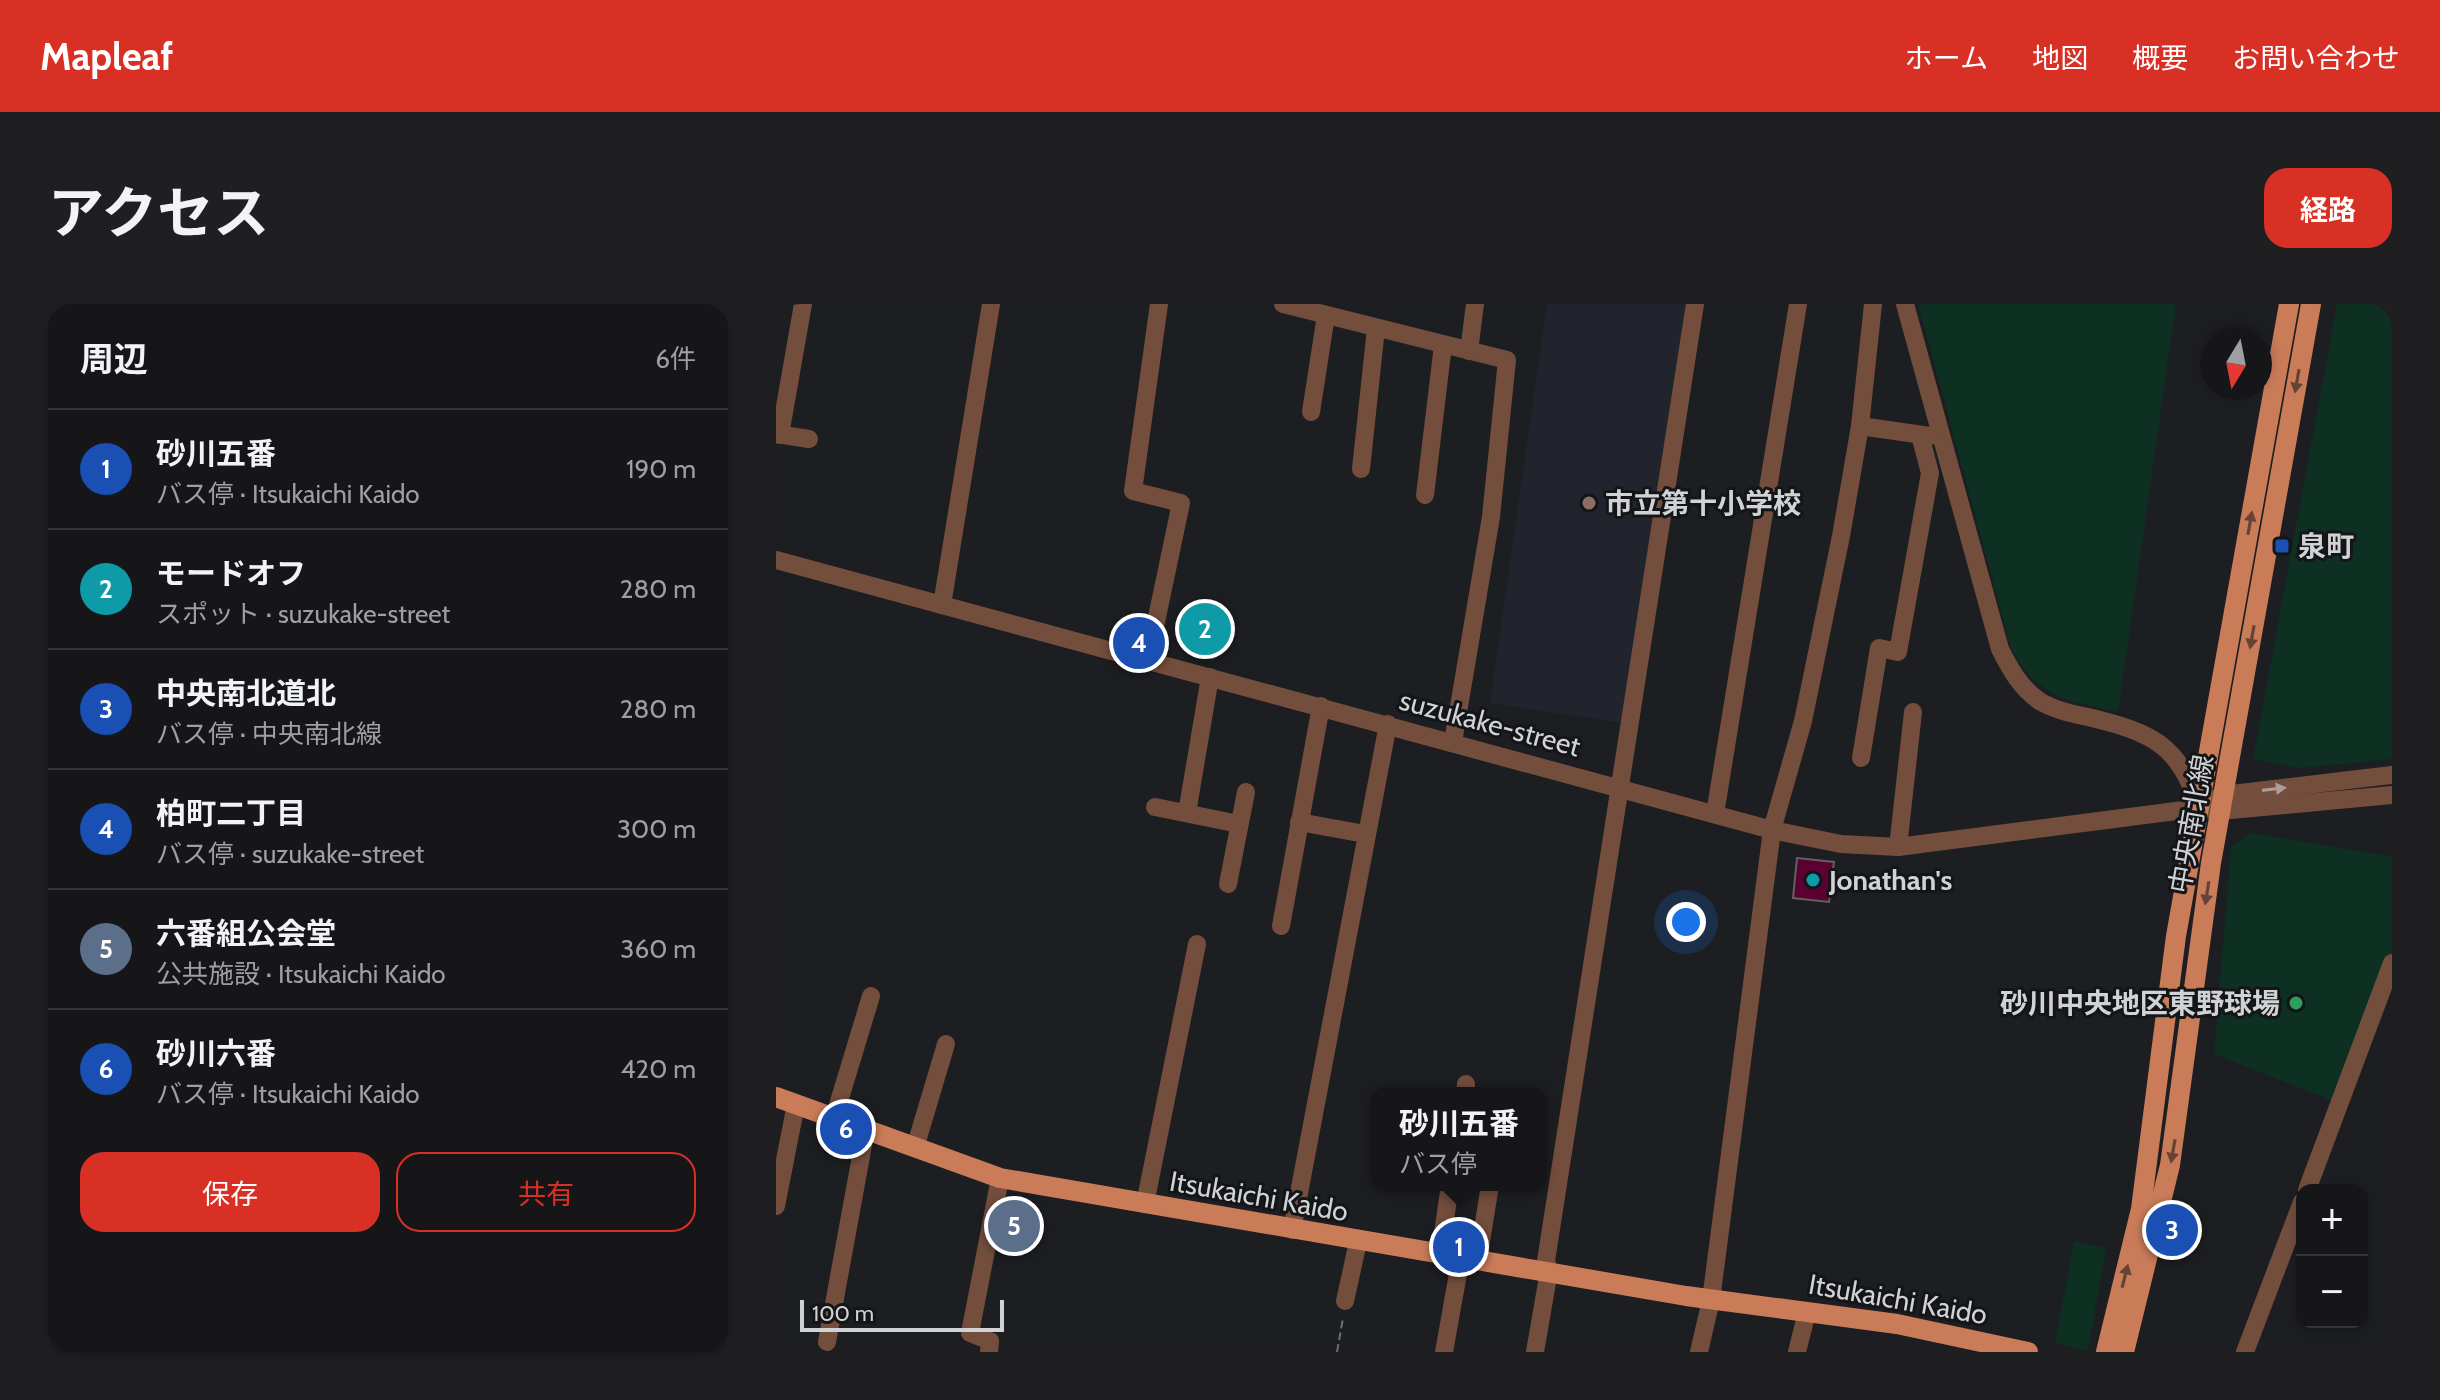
<!DOCTYPE html>
<html lang="ja">
<head>
<meta charset="utf-8">
<style>
	:root { --surface:#161619; --page:#1f1f22; --text:#f1f3f6; --muted:#9e9fa2; --line:#353538; --accent:#d93025 }
	body { margin:0; font-family:Cabin,"Noto Sans JP",sans-serif; background:var(--page); color:var(--text) }
	.controls { position:absolute; right:24px; bottom:24px; display:grid; overflow:hidden; border-radius:16px; box-shadow:0 4px 12px #0003 }
	.controls button { width:72px; height:72px; display:grid; place-items:center; padding:0; border:0; border-bottom:2px solid var(--line); background:var(--surface); color:var(--text); font:40px sans-serif }
	.compass { position:absolute; left:1424px; top:24px; width:72px; height:72px; border-radius:50%; background:var(--surface); box-shadow:0 4px 12px #0003; rotate:190deg }
	.scale { position:absolute; left:24px; bottom:20px; width:204px; box-sizing:border-box; padding-left:8px; border:4px solid #d1d2d4; border-top:0; font-size:22px; line-height:28px; white-space:nowrap; color:#d1d2d4; -webkit-text-stroke:6px #141518; paint-order:stroke }
	.you { position:absolute; left:910px; top:618px; width:28px; height:28px; margin:-20px; border:6px solid #fff; border-radius:50%; background:#1a73e8; box-shadow:0 0 0 12px #1a73e833 }
	.badge { display:grid; place-items:center; width:52px; height:52px; border-radius:50%; background:var(--accent); color:#fff; font-size:26px; font-weight:700 }
	.pin { position:absolute; translate:-50% -50%; border:4px solid #fff; box-shadow:0 2px 8px #0006 }
	.popup { position:absolute; left:595px; top:783px; width:176px; height:104px; box-sizing:border-box; display:grid; place-content:center; border-radius:16px; background:var(--surface); filter:drop-shadow(0 2px 6px #0005); font-size:26px; white-space:nowrap; color:var(--muted) }
	.popup b { font-size:30px; color:var(--text) }
	.popup::after { content:''; position:absolute; left:50%; top:100%; margin-left:-16px; border:16px solid transparent; border-top-color:var(--surface) }
	.list { margin:0; padding:0; list-style:none }
	h2 { display:flex; justify-content:space-between; align-items:center; height:104px; margin:0; padding:0 32px; font-size:34px }
	h2 small { font-size:26px; font-weight:400; color:var(--muted) }
	.list li { display:grid; grid-template-columns:52px 1fr auto; gap:24px; align-items:center; box-sizing:border-box; height:120px; padding:0 32px; border-top:2px solid var(--line) }
	.list b { display:block; font-size:30px; white-space:nowrap }
	.list p { margin:0; font-size:26px; white-space:nowrap; color:var(--muted) }
	.list em { font-size:26px; font-style:normal; color:var(--muted) }
	.actions { display:flex; gap:16px; padding:24px 32px }
	.actions a { flex:1; padding:18px 0; border:2px solid var(--accent); border-radius:24px; text-align:center; font-size:28px; color:var(--accent) }
	.actions .main { background:var(--accent); color:#fff }
	.map { position:relative; flex:none; width:1616px; height:1048px; overflow:hidden; border-radius:24px }
	header { display:flex; align-items:center; gap:48px; box-sizing:border-box; height:112px; padding:0 40px; background:var(--accent); color:#fff }
	header strong { font-size:38px }
	nav { display:flex; gap:44px; margin-inline-start:auto; font-size:28px }
	.intro { display:flex; align-items:center; justify-content:space-between; box-sizing:border-box; height:192px; padding:0 48px }
	h1 { margin:0; font-size:56px }
	.button { padding:20px 36px; border-radius:24px; background:var(--accent); color:#fff; font-size:28px; font-weight:700 }
	main { display:flex; gap:48px; padding:0 48px }
	aside { flex:1; background:var(--surface); border-radius:24px; box-shadow:0 4px 12px #0003 }
	.map>svg:first-child { display:block }
	.built { fill:#22242d }
	.green { fill:#0e3022 }
	.building { fill:#5b0030; stroke:#645f60; stroke-width:2 }
	.lines { fill:none; stroke-linecap:round; stroke-linejoin:round }
	.path { stroke:#6e6f72; stroke-width:2; stroke-dasharray:8 4; stroke-linecap:butt }
	.minor { stroke:#744e3d; stroke-width:18 }
	.major { stroke:#ca7c59; stroke-width:20 }
	.oneway { fill:#664335 }
	.oneway2 { fill:#ac9d98 }
	.education-dot { fill:#8d6e63; stroke:#141518; stroke-width:3 }
	.transit-dot { fill:#1a4fb4; stroke:#141518; stroke-width:3 }
	.culture-dot { fill:#0f9aa8; stroke:#141518; stroke-width:3 }
	.leisure-dot { fill:#2e9e5b; stroke:#141518; stroke-width:3 }
	.labels { text-anchor:middle; stroke-width:6; stroke-linejoin:round; paint-order:stroke }
	.poi-label { font-size:28px; font-weight:bold; fill:#d1d2d4; stroke:#141518; text-anchor:start }
	.street-label { font-size:28px; fill:#d1d2d4; stroke:#141518 }
</style>
</head>
<body>
<header>
<strong>Mapleaf</strong>
<nav><a>ホーム</a><a>地図</a><a>概要</a><a>お問い合わせ</a></nav>
</header>
<div class="intro"><h1>アクセス</h1><a class="button">経路</a></div>
<main>
<aside>
<h2>周辺<small>6件</small></h2>
<ul class="list">
<li><span class="badge" style="background:#1a4fb4">1</span><div><b>砂川五番</b><p>バス停 · Itsukaichi Kaido</p></div><em>190 m</em></li>
<li><span class="badge" style="background:#0f9aa8">2</span><div><b>モードオフ</b><p>スポット · suzukake-street</p></div><em>280 m</em></li>
<li><span class="badge" style="background:#1a4fb4">3</span><div><b>中央南北道北</b><p>バス停 · 中央南北線</p></div><em>280 m</em></li>
<li><span class="badge" style="background:#1a4fb4">4</span><div><b>柏町二丁目</b><p>バス停 · suzukake-street</p></div><em>300 m</em></li>
<li><span class="badge" style="background:#5c6f8a">5</span><div><b>六番組公会堂</b><p>公共施設 · Itsukaichi Kaido</p></div><em>360 m</em></li>
<li><span class="badge" style="background:#1a4fb4">6</span><div><b>砂川六番</b><p>バス停 · Itsukaichi Kaido</p></div><em>420 m</em></li>
</ul>
<div class="actions"><a class="main">保存</a><a>共有</a></div>
</aside>
<div class="map">
<svg width="1616" height="1048" viewBox="0 0 1616 1048">
	<rect width="100%" height="100%" fill="#1d1e21"/>
	<path class="built" d="M771 0H917L846 419 714 399Z"/>
	<g class="green">
		<path d="M1142 0H1400L1342 408C1291 396 1262 395 1235 344Z"/>
		<path d="M1561 0H1616V455L1524 464 1477 455Z"/>
		<path d="M1474 529 1616 553V648L1560 798 1438 750 1455 543Z"/>
		<path d="M1298 937 1330 944 1312 1047 1279 1039Z"/>
	</g>
	<g class="building">
		<path d="M421 299 451 306 437 354 407 344Z"/>
		<path d="M1021 554 1058 558 1053 598 1017 594Z"/>
	</g>
	<g class="lines">
		<path class="path" d="M561 1048 567 1014"/>
		<g class="minor">
			<path d="M507 0 731 56 715 213 677 438"/>
			<path d="M1129 0 1224 345C1234 365 1245 385 1265 398 1279 406 1296 410 1312 413 1374 428 1403 439 1423 504"/>
			<path d="M693 47 699 0"/>
			<path d="M535 108 550 11"/>
			<path d="M1084 122 1154 132"/>
			<path d="M0 130 33 135"/>
			<path d="M4 131 27 0"/>
			<path d="M585 165 600 24"/>
			<path d="M649 191 667 41"/>
			<path d="M0 256 996 526 1065 540 1122 543 1423 504 1444 507 1616 491"/>
			<path d="M166 301 215 0"/>
			<path d="M372 356 405 199 357 187 383 0"/>
			<path d="M1085 454 1103 344 1122 348 1154 169 1144 131"/>
			<path d="M1436 497 1447 491 1616 471"/>
			<path d="M379 503 463 520"/>
			<path d="M411 509 434 373"/>
			<path d="M939 510 1022 0"/>
			<path d="M523 518 589 530"/>
			<path d="M1122 543 1137 408"/>
			<path d="M452 580 470 488"/>
			<path d="M505 622 545 402"/>
			<path d="M689 789 690 780"/>
			<path d="M58 814 95 692"/>
			<path d="M139 844 170 740"/>
			<path d="M1531 886 1616 659"/>
			<path d="M369 900 421 640"/>
			<path d="M0 902 20 800"/>
			<path d="M516 926 612 420"/>
			<path d="M664 950 674 881"/>
			<path d="M702 956 714 881"/>
			<path d="M569 997 582 938"/>
			<path d="M51 1038 90 825"/>
			<path d="M213 1048 214 1037 194 1029 224 874"/>
			<path d="M668 1048 685 953"/>
			<path d="M759 1048 773 967 770 957 919 0"/>
			<path d="M923 1048 935 996 996 526 1027 417 1065 232 1084 122 1097 0"/>
			<path d="M1021 1048 1031 1008"/>
			<path d="M1469 1048 1526 898"/>
		</g>
		<g class="major">
			<path d="M0 793 224 874 910 992 1121 1020 1252 1048"/>
			<path d="M1330 1048 1365 905 1400 632 1513 0"/>
			<path d="M1348 1048 1394 861 1435 559 1535 0"/>
		</g>
	</g>
	<defs><path id="oneway-solid" d="M-6-.8H1V-3.2L6.5 0L1 3.2V.8H-6Z" transform="scale(2)"/></defs>
	<g class="oneway">
		<use href="#oneway-solid" transform="translate(1521 77) rotate(100)"/>
		<use href="#oneway-solid" transform="translate(1474 219) rotate(-80)"/>
		<use href="#oneway-solid" transform="translate(1476 333) rotate(100)"/>
		<use href="#oneway-solid" transform="translate(1431 589) rotate(99)"/>
		<use href="#oneway-solid" transform="translate(1397 847) rotate(100)"/>
		<use href="#oneway-solid" transform="translate(1349 972) rotate(-76)"/>
	</g>
	<use class="oneway2" href="#oneway-solid" transform="translate(1498 485) rotate(-7)"/>
	<circle class="education-dot" cx="813" cy="199" r="8"/>
	<rect class="transit-dot" x="1498" y="234" width="16" height="16" rx="4"/>
	<circle class="culture-dot" cx="1037" cy="576" r="8"/>
	<circle class="leisure-dot" cx="1520" cy="699" r="8"/>
	<g class="labels">
		<g class="poi-label">
			<text x="829" y="209">市立第十小学校</text>
			<text x="1522" y="252">泉町</text>
			<text x="1053" y="586">Jonathan's</text>
			<text x="1504" y="709" text-anchor="end">砂川中央地区東野球場</text>
		</g>
		<g class="street-label">
			<text transform="translate(714 419) rotate(15)" y="10">suzukake-street</text>
			<text transform="translate(1415 520) rotate(-80)" y="10">中央南北線</text>
			<text transform="translate(483 892) rotate(10)" y="10">Itsukaichi Kaido</text>
			<text transform="translate(1122 995) rotate(10)" y="10">Itsukaichi Kaido</text>
		</g>
	</g>
</svg>
<div class="controls">
<button>+</button>
<button>−</button>
</div>
<svg class="compass" viewBox="-18 -18 36 36"><path d="M0-13l5 13h-10z" fill="#e53935"/><path d="M0 13l5-13h-10z" fill="#9e9fa2"/></svg>
<div class="scale">100 m</div>
<div class="you"></div>
<div class="pin badge" style="left:683px;top:943px;background:#1a4fb4">1</div>
<div class="popup"><b>砂川五番</b>バス停</div>
<div class="pin badge" style="left:429px;top:325px;background:#0f9aa8">2</div>
<div class="pin badge" style="left:1396px;top:926px;background:#1a4fb4">3</div>
<div class="pin badge" style="left:363px;top:339px;background:#1a4fb4">4</div>
<div class="pin badge" style="left:238px;top:922px;background:#5c6f8a">5</div>
<div class="pin badge" style="left:70px;top:825px;background:#1a4fb4">6</div>
</div>
</main>
</body>
</html>
